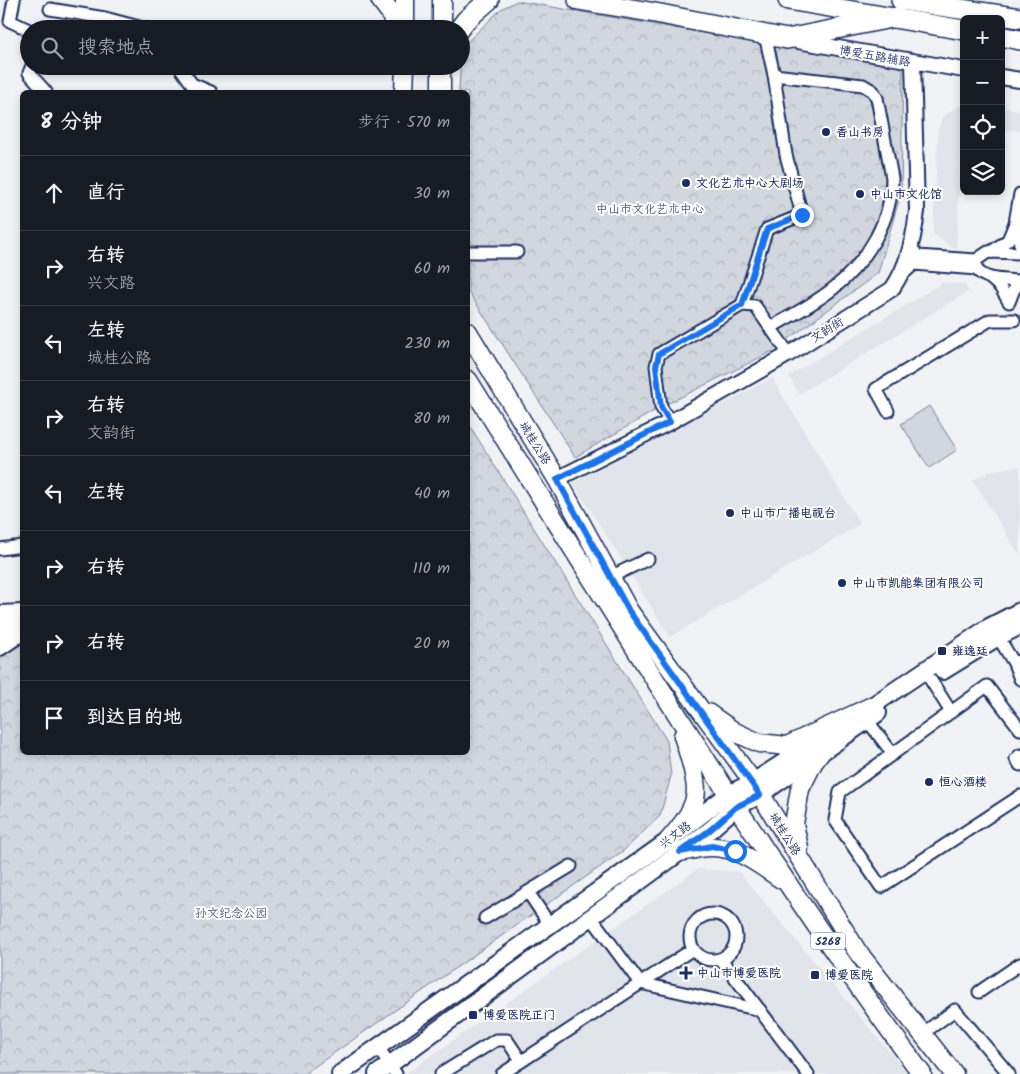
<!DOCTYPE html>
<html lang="zh">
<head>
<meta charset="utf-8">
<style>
	:root { --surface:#171b24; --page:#242831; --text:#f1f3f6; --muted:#9ea1a6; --line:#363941 }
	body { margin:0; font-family:Kalam,"LXGW WenKai TC",sans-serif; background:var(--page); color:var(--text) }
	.controls { position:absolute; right:15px; top:15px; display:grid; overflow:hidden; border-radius:8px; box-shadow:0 2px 8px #0003 }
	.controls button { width:45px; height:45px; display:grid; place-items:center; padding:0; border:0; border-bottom:1px solid var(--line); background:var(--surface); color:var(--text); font:25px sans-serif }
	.stop { position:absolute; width:15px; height:15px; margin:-11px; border:4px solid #1a73e8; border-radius:50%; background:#fff }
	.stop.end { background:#1a73e8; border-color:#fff; box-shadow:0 1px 5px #0008 }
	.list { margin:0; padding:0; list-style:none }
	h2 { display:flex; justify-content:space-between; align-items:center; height:65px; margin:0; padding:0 20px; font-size:21px }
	h2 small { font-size:16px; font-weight:400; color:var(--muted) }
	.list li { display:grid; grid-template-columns:32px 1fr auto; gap:15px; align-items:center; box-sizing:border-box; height:75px; padding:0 20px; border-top:1px solid var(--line) }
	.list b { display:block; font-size:19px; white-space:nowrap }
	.list p { margin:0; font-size:16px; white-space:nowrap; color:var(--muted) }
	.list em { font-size:16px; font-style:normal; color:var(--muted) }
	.icon { flex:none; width:28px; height:28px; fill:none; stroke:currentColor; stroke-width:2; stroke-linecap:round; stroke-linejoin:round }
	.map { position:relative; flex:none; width:1020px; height:1074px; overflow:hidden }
	.search { position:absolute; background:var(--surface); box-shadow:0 2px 8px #0003; left:20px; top:20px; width:450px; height:55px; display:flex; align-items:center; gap:12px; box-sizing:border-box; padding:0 18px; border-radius:28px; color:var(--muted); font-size:19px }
	.panel { position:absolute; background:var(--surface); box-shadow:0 2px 8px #0003; left:20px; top:90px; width:450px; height:665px; border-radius:8px }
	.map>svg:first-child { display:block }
	.built { fill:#e1e4ea }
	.park { fill:url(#park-crowns); stroke:#76829e }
	.pitch { fill:#d2d6df; stroke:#76829e }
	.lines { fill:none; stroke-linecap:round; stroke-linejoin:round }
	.minor-casing { stroke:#1b2f5e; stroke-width:15 }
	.tertiary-casing { stroke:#1b2f5e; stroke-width:18 }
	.secondary-casing { stroke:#1b2f5e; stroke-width:20 }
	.primary-casing { stroke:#1b2f5e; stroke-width:21 }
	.trunk-casing { stroke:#1b2f5e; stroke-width:22 }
	.minor { stroke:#fff; stroke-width:11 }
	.tertiary { stroke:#fff; stroke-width:14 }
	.secondary { stroke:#fff; stroke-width:16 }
	.primary { stroke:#fff; stroke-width:18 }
	.trunk { stroke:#fff; stroke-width:19 }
	.route { stroke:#1a73e8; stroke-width:6 }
	.poi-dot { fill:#1b2f5e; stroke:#fff; stroke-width:2 }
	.labels { text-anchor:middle; stroke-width:4; stroke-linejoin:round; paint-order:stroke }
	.shield { fill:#fff; stroke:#5f6d8e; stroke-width:1 }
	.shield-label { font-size:11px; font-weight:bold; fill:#1b2f5e }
	.street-label { font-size:12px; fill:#1b2f5e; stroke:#fff }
	.poi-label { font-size:12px; font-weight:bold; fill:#1b2f5e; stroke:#fff; text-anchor:start }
	.park-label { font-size:12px; fill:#49597e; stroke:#fff }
</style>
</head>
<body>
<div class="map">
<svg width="1020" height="1074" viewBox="0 0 1020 1074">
	<defs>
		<pattern id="park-crowns" width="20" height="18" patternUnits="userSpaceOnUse" patternTransform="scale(1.25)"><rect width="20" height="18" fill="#d2d6df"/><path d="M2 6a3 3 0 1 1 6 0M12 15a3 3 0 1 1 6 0" fill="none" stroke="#b4b8c2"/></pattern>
	</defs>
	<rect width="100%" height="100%" fill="#f1f2f5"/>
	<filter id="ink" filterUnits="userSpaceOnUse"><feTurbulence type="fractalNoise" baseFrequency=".02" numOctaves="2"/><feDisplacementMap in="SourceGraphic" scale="10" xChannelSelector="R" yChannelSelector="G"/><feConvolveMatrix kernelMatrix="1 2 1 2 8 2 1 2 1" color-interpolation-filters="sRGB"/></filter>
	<g filter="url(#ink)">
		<g class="built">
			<path d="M964 106V134L962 136 956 250 933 234 938 132 942 117 957 107Z"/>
			<path d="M1001 108 1020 110V131L1001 129Z"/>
			<path d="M942 283 964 284 969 291 799 394 789 376Z"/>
			<path d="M772 378 860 524 670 637 573 483Z"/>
			<path d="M1020 466V556L973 480 993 470Z"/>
			<path d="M698 869 739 872 908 1074H405Z"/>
		</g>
		<g class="park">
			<path d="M517 1 903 67 901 193 878 273 771 352 661 407 575 457 468 291V92H459L461 48 501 9Z"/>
			<path d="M468 423 667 741 671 776 660 816 623 851 304 1074H0V657L22 644V752H468Z"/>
		</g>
		<path class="pitch" d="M929 406 957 450 929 468 901 424Z"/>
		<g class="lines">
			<g class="minor-casing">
				<g id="minor">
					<path d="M14 0 10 21 29 30"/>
					<path d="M50 9 105 18 147 29"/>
					<path d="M32 66 29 73 46 92"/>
					<path d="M179 66 192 84 211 92"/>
					<path d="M1015 223 1020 194"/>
					<path d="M911 246 917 256 976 260"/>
					<path d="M468 252H517"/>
					<path d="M991 252 1008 240 1015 223 1020 244"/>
					<path d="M1020 253 988 252 976 260V269C987 282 1004 279 1020 281"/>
					<path d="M902 275 914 264 976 269"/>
					<path d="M990 278 1000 287 1009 302 1014 289 1020 283"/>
					<path d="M742 305 767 229 802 215 786 155 774 75 765 35"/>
					<path d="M770 328C792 315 816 303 835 287 867 261 892 220 892 178L877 98 873 91 863 85 774 75"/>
					<path d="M888 411 876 389 990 320H1014"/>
					<path d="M670 422 661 407 656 366 659 354 742 305 755 306 789 354"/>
					<path d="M0 549 22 546"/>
					<path d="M610 577 648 559"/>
					<path d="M998 637 1014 663 1020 661"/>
					<path d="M1014 663 1020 679"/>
					<path d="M930 679 951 712"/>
					<path d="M867 720 893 754"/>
					<path d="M1020 729 987 686 840 792 835 820 881 887 1020 796"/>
					<path d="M1020 755 1016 759 1020 765"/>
					<path d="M528 892 550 925"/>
					<circle cx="713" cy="937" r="23"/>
					<path d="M591 917 640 983 760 1010"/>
					<path d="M485 918 571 866"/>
					<path d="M721 959 808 1074"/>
					<path d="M979 992 1020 964"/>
					<path d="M922 1034 955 1010 1009 1074"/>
					<path d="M378 1047 396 1074"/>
					<path d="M441 1074 496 1040H507L521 1061"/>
					<path d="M502 1074 693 949"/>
				</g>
			</g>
			<g class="tertiary-casing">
				<g id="tertiary">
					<path d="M792 40 964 70"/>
					<path d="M1001 77 1020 80"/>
					<path d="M557 479 670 422 789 354 892 289C908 266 914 239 917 211L913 62"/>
					<path d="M0 613 22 612"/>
				</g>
			</g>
			<g class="secondary-casing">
				<g id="secondary">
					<path d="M0 630 22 614"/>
					<path d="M0 647 22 632"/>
					<path d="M943 671 998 637 1020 626"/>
					<path d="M860 714 989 627 1020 611"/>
					<path d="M340 1074 668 841 727 795 753 782 831 732"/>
					<path d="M377 1074 710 830 736 807 760 795 878 713"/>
				</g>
			</g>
			<g class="primary-casing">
				<g id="primary">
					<path d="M405 0V29"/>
					<path d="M442 29V0"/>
					<path d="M404 92 405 66"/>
					<path d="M441 92V66"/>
					<path d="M468 332 557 479 629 611 753 782 857 951 954 1074"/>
					<path d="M468 380C614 614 757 852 922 1074"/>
					<path d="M708 713 735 732 759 743 787 746 870 707"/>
					<path d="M668 841C679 829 692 814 695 798 699 783 688 751 683 736"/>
					<path d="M799 848 794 824 800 789 813 763 821 752"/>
					<path d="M680 852C690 850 701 847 711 847 737 846 760 865 781 879"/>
				</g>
			</g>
			<g class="trunk-casing">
				<g id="trunk">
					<path d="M381 0 391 13 396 29"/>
					<path d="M578 0 650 12 787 39 896 17"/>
					<path d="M788 0 964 30"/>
					<path d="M901 0 1020 18"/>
					<path d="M459 29 466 20 489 0"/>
					<path d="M1001 36 1020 40"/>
				</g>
			</g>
			<use href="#minor" class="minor"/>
			<use href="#tertiary" class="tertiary"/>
			<use href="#secondary" class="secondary"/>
			<use href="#primary" class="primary"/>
			<use href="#trunk" class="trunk"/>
		</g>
	</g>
	<g class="lines" filter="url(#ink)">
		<path class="route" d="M735 851 712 846 680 852 710 830 736 807 760 795 629 611 557 479 670 422 661 407 656 366 659 354 742 305 767 229 802 215"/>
	</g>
	<g class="poi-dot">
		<circle cx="826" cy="132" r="5"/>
		<circle cx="686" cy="183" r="5"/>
		<circle cx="860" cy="194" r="5"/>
		<circle cx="730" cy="513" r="5"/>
		<circle cx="842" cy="583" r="5"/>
		<rect x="937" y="646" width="10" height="10" rx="2.5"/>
		<circle cx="929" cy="782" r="5"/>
		<path d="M683.5 965.5h5v5h5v5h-5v5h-5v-5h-5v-5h5z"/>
		<rect x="810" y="970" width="10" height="10" rx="2.5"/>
		<rect x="468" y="1010" width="10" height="10" rx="2.5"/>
	</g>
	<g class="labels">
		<rect class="shield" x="810.5" y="932.5" width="35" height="17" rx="4"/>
		<g class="shield-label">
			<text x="828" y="945">S268</text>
		</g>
		<g class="street-label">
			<text transform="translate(875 56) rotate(10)" y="4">博爱五路辅路</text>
			<text transform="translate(827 330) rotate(-32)" y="4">文韵街</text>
			<text transform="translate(535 443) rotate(58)" y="4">城桂公路</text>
			<text transform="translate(785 834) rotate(58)" y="4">城桂公路</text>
			<text transform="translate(675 835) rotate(-37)" y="4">兴文路</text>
		</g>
		<g class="poi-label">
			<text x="836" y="136">香山书房</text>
			<text x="696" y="187">文化艺术中心大剧场</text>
			<text x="870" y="198">中山市文化馆</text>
			<text x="740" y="517">中山市广播电视台</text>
			<text x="852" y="587">中山市凯能集团有限公司</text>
			<text x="952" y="655">雍逸廷</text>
			<text x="939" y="786">恒心酒楼</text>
			<text x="697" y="977">中山市博爱医院</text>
			<text x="825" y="979">博爱医院</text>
			<text x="483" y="1019">博爱医院正门</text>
		</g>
		<g class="park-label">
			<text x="650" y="213">中山市文化艺术中心</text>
			<text x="231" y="917">孙文纪念公园</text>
		</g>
	</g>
</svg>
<div class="controls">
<button>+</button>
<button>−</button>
<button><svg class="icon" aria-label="locate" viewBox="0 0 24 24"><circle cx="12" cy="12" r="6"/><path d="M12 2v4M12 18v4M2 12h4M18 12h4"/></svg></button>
<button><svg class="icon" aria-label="layers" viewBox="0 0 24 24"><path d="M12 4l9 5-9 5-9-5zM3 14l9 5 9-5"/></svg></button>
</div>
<div class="stop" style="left:735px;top:851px"></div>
<div class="stop end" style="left:802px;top:215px"></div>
<div class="search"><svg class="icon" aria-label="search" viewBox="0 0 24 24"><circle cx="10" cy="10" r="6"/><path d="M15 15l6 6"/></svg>搜索地点</div>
<section class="panel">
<h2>8 分钟<small>步行 · 570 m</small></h2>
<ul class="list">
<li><svg class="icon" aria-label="ahead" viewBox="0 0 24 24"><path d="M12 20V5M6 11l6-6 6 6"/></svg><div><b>直行</b></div><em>30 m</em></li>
<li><svg class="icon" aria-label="right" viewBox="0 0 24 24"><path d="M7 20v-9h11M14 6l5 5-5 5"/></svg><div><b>右转</b><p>兴文路</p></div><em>60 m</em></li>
<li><svg class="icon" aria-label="left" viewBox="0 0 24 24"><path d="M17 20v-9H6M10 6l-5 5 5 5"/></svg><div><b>左转</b><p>城桂公路</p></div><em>230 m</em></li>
<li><svg class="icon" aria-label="right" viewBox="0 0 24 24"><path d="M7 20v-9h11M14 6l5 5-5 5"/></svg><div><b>右转</b><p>文韵街</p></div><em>80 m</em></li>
<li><svg class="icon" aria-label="left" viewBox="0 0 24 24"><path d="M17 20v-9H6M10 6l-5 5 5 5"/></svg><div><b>左转</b></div><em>40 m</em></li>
<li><svg class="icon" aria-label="right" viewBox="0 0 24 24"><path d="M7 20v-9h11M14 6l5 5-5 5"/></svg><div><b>右转</b></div><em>110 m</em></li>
<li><svg class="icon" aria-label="right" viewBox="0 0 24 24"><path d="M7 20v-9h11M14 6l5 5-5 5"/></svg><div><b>右转</b></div><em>20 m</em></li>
<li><svg class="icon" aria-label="arrive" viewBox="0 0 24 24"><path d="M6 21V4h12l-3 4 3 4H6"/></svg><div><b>到达目的地</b></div></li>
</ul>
</section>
</div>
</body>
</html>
